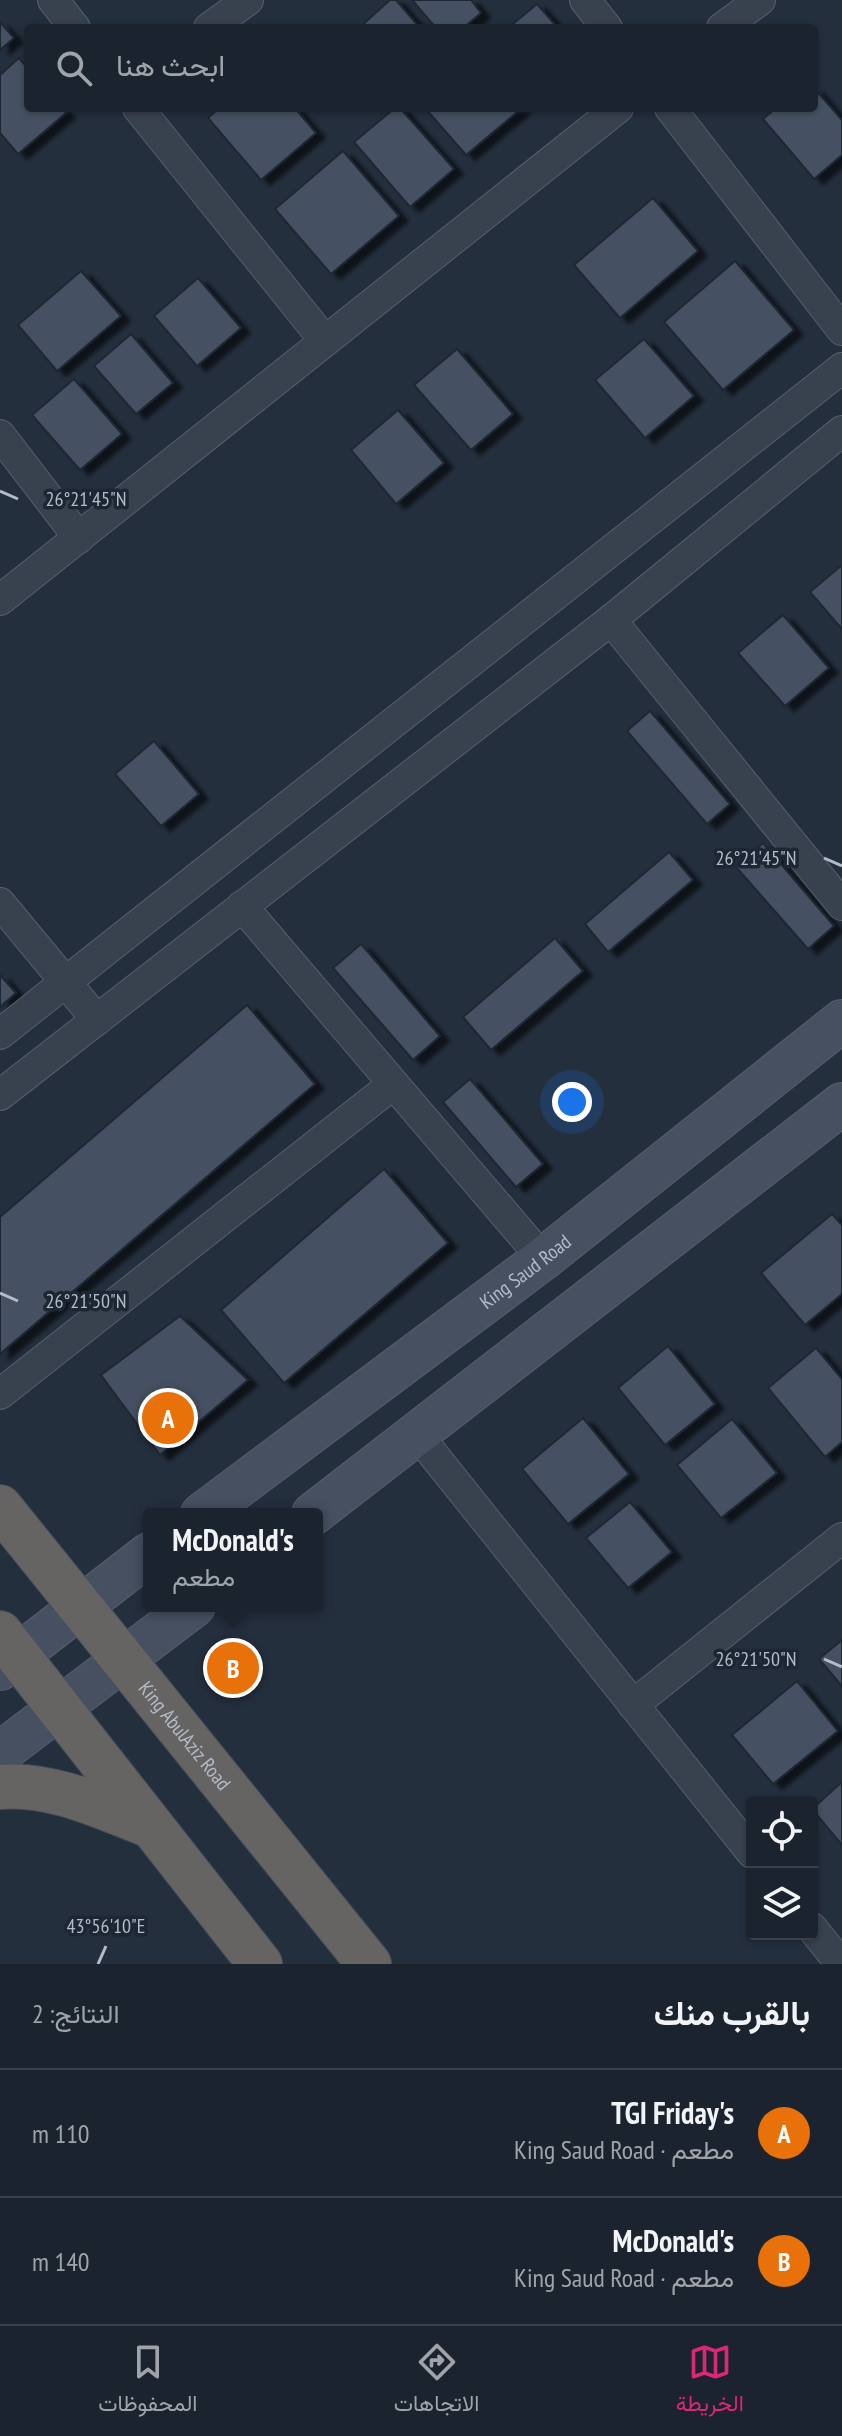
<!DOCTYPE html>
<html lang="ar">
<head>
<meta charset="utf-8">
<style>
	:root { --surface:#1b232e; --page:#242b36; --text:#f1f3f6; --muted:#a0a4aa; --line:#39404a; --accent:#db2777 }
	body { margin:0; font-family:"PT Sans Narrow",Vazirmatn,sans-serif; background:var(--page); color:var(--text); direction:rtl }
	.controls { position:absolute; right:24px; bottom:24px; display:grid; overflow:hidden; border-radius:8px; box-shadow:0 2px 6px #0004 }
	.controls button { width:72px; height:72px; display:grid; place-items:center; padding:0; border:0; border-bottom:2px solid var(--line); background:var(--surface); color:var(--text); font:40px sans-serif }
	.you { position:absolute; left:572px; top:1102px; width:28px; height:28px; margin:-20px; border:6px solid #fff; border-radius:50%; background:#1a73e8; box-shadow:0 0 0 12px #1a73e833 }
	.badge { display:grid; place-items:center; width:52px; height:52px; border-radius:50%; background:var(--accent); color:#fff; font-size:26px; font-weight:700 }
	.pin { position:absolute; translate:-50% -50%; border:4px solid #fff; box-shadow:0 2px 8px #0006 }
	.popup { position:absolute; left:143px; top:1508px; width:180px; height:104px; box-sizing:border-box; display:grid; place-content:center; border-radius:8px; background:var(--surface); filter:drop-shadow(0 2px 6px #0005); font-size:26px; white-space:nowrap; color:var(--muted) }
	.popup b { font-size:30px; color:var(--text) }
	.popup::after { content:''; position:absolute; left:50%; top:100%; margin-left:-16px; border:16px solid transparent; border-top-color:var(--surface) }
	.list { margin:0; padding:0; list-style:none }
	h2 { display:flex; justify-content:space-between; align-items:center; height:104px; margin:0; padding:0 32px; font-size:34px }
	h2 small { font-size:26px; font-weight:400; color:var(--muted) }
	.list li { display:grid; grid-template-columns:52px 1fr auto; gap:24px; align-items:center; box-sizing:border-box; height:128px; padding:0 32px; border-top:2px solid var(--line) }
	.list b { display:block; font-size:30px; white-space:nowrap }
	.list p { margin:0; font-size:26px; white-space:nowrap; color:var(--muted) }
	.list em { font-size:26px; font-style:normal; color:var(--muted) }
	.icon { flex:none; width:44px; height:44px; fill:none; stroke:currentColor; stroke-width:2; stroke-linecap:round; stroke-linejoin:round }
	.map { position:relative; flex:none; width:842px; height:1964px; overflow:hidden; direction:ltr }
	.search { position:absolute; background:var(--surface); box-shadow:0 2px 6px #0004; left:24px; right:24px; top:24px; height:88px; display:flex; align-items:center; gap:20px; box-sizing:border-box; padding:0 28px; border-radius:8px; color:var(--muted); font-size:30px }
	.sheet { height:360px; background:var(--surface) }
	nav { display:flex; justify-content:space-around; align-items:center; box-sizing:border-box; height:112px; border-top:2px solid var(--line); background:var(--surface); font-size:22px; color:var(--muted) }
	nav a { display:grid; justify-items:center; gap:4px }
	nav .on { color:var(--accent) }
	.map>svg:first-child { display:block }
	.building { fill:#455162; stroke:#1f2835; stroke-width:2; filter:url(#shadow) }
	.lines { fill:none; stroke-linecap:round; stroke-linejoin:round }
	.minor-casing { stroke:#565f6c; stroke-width:32 }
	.secondary-casing { stroke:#565f6c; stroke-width:44 }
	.trunk-casing { stroke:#434c59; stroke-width:46 }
	.minor { stroke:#38414e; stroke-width:30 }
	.secondary { stroke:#465061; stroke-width:42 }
	.trunk { stroke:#656462; stroke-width:44 }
	.ticks { fill:none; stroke:#b4bcc9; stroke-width:3 }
	.labels { text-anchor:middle; stroke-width:7; stroke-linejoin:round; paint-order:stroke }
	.street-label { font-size:20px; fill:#b4bcc9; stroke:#1d2633 }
	.ticks-label { font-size:20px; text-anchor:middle; fill:#b4bcc9; stroke:#1d2633; stroke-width:7; stroke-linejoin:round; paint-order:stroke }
</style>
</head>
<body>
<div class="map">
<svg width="842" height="1964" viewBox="0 0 842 1964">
	<defs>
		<filter id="shadow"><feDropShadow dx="9" dy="5" stdDeviation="2" flood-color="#0009"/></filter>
	</defs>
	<rect width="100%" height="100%" fill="#242f3e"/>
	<g class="building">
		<path d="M390 0H396L420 28H359Z"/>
		<path d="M412 0H471L481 13 463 28H436Z"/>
		<path d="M537 4 558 28H508Z"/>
		<path d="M0 22 14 38 0 50Z"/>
		<path d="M19 58 28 69V108H62L66 113 18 154 0 133V75Z"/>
		<path d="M814 88 842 120V155L814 179 763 119 776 108H814Z"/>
		<path d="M219 108H295L316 133 261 180 208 118Z"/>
		<path d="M395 108H400L454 169 410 207 354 142Z"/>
		<path d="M425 108H522L466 155Z"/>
		<path d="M343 151 399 216 331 274 275 209Z"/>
		<path d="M653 198 698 251 620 318 574 265Z"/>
		<path d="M735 261 794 330 723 390 664 322Z"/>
		<path d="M81 271 121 316 57 371 18 325Z"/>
		<path d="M198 278 241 328 197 366 154 316Z"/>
		<path d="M131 334 173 383 136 414 94 366Z"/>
		<path d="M644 339 694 396 645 438 595 380Z"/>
		<path d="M457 349 513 414 471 450 414 385Z"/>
		<path d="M74 379 122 434 80 470 32 415Z"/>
		<path d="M398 410 444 463 396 504 351 450Z"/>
		<path d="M842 565V629L810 592Z"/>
		<path d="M783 615 829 668 785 706 738 653Z"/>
		<path d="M650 711 730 804 707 824 627 731Z"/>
		<path d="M154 741 199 794 161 826 115 774Z"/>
		<path d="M763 843 834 926 808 949 736 867Z"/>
		<path d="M669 852 693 880 608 952 585 924Z"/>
		<path d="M555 938 583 971 491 1050 463 1017Z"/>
		<path d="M361 944 440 1036 413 1060 333 968Z"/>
		<path d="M0 975 16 993 0 1007Z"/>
		<path d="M247 1005 315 1084 0 1354V1217Z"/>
		<path d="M470 1079 543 1164 516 1187 443 1102Z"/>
		<path d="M384 1169 448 1243 284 1383 221 1310Z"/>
		<path d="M832 1214 842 1225V1294L805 1325 761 1273Z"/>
		<path d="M180 1316 248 1380 160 1455 101 1375Z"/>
		<path d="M668 1346 715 1404 665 1445 618 1388Z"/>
		<path d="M816 1348 842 1379V1442L825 1457 768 1388Z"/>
		<path d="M583 1418 629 1474 568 1524 522 1469Z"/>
		<path d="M732 1419 777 1473 721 1518 677 1465Z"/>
		<path d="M630 1502 672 1552 628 1588 586 1538Z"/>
		<path d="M842 1640V1686L819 1659Z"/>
		<path d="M797 1681 838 1731 773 1784 732 1735Z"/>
		<path d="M842 1782V1845L812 1809Z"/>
	</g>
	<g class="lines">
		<g class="minor-casing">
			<g id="minor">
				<path d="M53 0 75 28"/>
				<path d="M585 0 607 28"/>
				<path d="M209 28 248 0"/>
				<path d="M722 28 760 0"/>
				<path d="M138 108 325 341"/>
				<path d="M670 108 842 330"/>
				<path d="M0 435 79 538"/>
				<path d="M0 600 618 108"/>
				<path d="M611 620 842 905"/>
				<path d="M0 903 97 1020"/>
				<path d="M242 906 543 1259"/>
				<path d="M0 1034 842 368"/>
				<path d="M0 1095 611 620 842 431"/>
				<path d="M0 1394 392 1085"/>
				<path d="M416 1433 752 1853"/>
				<path d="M633 1705 842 1538"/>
				<path d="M812 1928 841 1964"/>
			</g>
		</g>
		<g class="secondary-casing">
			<g id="secondary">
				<path id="s1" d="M202 1514 543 1259 842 1021"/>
				<path d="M313 1514 842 1104"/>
				<path d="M0 1669 149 1554"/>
				<path d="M0 1753 194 1606"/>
			</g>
		</g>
		<g class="trunk-casing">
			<g id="trunk">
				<path id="s2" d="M0 1507 369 1964"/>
				<path d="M0 1633 260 1964"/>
				<path d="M0 1787C51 1782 104 1808 151 1826"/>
			</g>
		</g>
		<use href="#minor" class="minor"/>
		<use href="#secondary" class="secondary"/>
		<use href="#trunk" class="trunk"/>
	</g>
	<path class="ticks" d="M0 491 18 499M824 858 842 866M0 1293 18 1301M824 1659 842 1667M98 1964 106 1946"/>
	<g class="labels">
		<g class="street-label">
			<text dy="7" stroke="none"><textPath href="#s1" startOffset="404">King Saud Road</textPath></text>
			<text dy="7" stroke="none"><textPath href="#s2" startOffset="294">King AbulAziz Road</textPath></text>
		</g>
	</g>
	<g class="ticks-label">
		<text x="86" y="506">26°21'45"N</text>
		<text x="756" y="865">26°21'45"N</text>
		<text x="86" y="1308">26°21'50"N</text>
		<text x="756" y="1666">26°21'50"N</text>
		<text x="106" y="1933">43°56'10"E</text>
	</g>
</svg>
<div class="controls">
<button><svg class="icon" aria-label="locate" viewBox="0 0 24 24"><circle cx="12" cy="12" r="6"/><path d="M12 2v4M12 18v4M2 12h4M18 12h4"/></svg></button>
<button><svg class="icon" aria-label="layers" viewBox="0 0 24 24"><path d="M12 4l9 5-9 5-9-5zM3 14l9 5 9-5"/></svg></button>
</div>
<div class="you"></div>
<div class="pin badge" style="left:168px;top:1418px;background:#e8710a">A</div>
<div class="pin badge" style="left:233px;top:1668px;background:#e8710a">B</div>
<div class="popup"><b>McDonald's</b>مطعم</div>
<div class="search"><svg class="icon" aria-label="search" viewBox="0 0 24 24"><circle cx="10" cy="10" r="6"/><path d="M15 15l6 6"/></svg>ابحث هنا</div>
</div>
<section class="sheet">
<h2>بالقرب منك<small>النتائج: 2</small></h2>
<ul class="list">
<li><span class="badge" style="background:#e8710a">A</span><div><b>TGI Friday's</b><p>مطعم · King Saud Road</p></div><em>110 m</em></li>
<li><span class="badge" style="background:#e8710a">B</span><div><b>McDonald's</b><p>مطعم · King Saud Road</p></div><em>140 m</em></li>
</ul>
</section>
<nav>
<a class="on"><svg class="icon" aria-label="map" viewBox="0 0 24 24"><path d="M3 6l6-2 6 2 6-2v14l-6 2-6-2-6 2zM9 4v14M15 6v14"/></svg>الخريطة</a>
<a><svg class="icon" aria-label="directions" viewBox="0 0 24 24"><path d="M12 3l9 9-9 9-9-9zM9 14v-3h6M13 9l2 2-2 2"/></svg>الاتجاهات</a>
<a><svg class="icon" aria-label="saved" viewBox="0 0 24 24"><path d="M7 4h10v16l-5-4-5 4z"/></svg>المحفوظات</a>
</nav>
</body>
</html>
